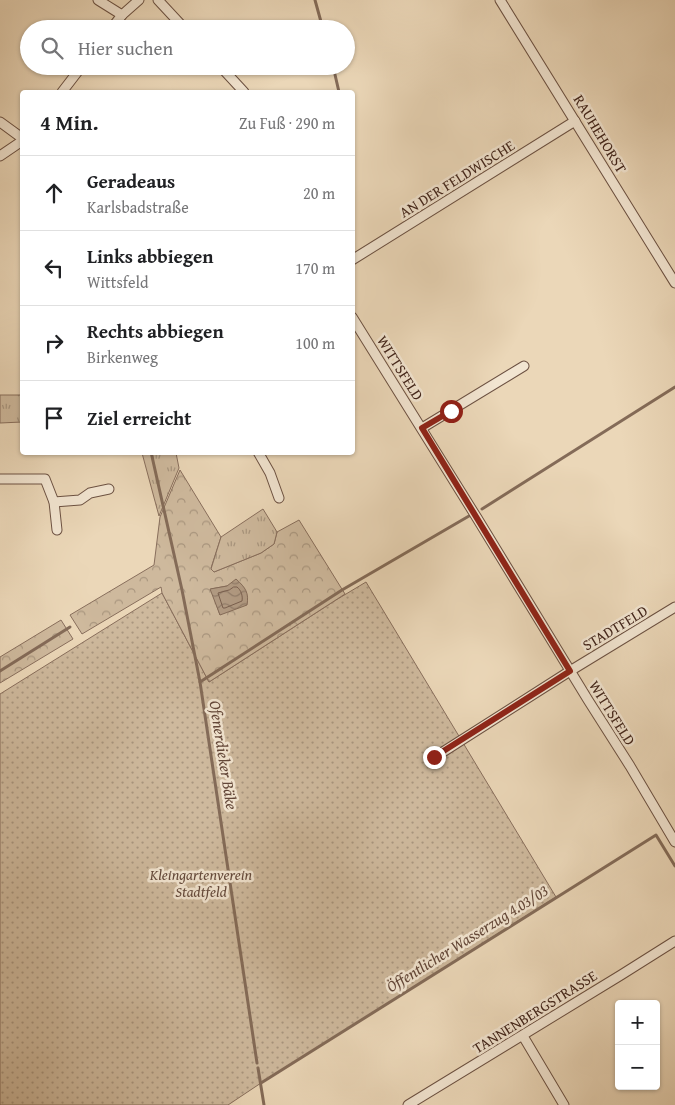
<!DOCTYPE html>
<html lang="de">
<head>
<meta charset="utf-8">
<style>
	:root { --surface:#fff; --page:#f6f6f6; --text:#202124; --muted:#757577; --line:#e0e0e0 }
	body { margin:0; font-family:"Gentium Book Plus",serif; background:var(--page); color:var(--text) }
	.controls { position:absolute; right:15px; bottom:15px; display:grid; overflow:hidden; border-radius:5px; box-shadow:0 1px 4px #0004 }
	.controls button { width:45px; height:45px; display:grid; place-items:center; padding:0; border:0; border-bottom:1px solid var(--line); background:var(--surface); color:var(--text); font:25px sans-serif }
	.stop { position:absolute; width:15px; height:15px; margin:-11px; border:4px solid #8f2418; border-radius:50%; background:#fff }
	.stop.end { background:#8f2418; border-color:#fff; box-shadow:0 1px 5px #0008 }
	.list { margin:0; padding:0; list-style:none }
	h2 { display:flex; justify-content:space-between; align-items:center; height:65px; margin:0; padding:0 20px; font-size:21px }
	h2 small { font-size:16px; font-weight:400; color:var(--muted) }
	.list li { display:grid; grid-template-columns:32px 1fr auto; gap:15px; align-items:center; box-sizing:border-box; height:75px; padding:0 20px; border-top:1px solid var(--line) }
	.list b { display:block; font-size:19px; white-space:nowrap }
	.list p { margin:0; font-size:16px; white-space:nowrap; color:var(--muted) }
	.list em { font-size:16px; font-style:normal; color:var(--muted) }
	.icon { flex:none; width:28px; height:28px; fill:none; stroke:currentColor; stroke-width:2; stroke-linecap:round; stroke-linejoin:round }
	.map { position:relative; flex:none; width:675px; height:1105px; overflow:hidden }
	.search { position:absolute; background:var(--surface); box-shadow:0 1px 4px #0004; left:20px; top:20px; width:335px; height:55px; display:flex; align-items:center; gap:12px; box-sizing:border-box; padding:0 18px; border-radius:28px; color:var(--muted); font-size:19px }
	.panel { position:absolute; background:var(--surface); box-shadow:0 1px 4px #0004; left:20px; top:90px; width:335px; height:365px; border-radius:5px }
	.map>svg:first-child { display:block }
	.grass { fill:url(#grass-dots); stroke:#886e5c }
	.forest { fill:url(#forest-crowns); stroke:#886e5c; fill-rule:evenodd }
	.park { fill:url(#park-tufts); stroke:#886e5c }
	.water { fill:url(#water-waves); stroke:#846b58 }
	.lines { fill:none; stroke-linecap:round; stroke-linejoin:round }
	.shore { stroke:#795f4e; stroke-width:1 }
	.stream { stroke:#846b58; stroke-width:3 }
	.street-casing { stroke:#6c5142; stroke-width:11 }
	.street { stroke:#f2e5d1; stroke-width:9 }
	.route { stroke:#8f2418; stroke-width:6 }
	.labels { text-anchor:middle; stroke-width:5; stroke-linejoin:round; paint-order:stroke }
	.street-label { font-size:15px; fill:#41241a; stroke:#f2e5d1 }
	.park-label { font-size:15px; font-style:italic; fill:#64493b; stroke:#f2e5d1 }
	.water-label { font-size:16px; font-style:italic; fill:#634739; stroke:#f2e5d1 }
</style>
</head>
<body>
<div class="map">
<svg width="675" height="1105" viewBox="0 0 675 1105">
	<defs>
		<pattern id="grass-dots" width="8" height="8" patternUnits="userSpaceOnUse" patternTransform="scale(1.25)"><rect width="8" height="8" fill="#ceb99d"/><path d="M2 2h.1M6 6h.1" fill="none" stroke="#a9967f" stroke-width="1.8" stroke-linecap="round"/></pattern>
		<pattern id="forest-crowns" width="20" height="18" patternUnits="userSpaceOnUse" patternTransform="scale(1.25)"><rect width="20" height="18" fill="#ceb99d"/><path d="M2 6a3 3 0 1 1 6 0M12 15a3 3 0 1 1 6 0" fill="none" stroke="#a9967f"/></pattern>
		<pattern id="park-tufts" width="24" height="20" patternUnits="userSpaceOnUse" patternTransform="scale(1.25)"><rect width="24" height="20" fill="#ceb99d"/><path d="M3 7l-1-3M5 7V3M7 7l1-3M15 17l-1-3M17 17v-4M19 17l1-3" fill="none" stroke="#a9967f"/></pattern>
		<pattern id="water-waves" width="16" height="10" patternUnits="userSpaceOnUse" patternTransform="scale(1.25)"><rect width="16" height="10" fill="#b19a82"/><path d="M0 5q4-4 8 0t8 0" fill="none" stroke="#927d6a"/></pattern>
	</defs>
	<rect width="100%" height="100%" fill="#ebd7b8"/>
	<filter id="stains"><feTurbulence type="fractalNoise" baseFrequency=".004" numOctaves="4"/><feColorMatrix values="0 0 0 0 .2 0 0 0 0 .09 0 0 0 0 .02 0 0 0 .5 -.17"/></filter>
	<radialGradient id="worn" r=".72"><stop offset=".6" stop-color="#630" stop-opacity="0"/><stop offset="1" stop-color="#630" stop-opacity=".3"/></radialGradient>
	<path class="grass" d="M366 582 556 897 261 1083 228 1105H0V694L162 593 209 682 336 600Z"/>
	<g class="forest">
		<path d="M180 470 221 537 211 568 214 572 261 553 274 544 277 532 299 520 345 594 209 682 162 593 161 587 82 634 70 615 154 565 160 517ZM227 586 220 615 211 589Z"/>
		<path d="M61 620 73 639 0 683V657Z"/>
	</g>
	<g class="park">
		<path d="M0 395H22V422L0 423Z"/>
		<path d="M142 453H176L179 468 159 516Z"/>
		<path d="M263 509 277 532 274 544 261 553 214 572 211 569 221 537Z"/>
	</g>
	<path class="water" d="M236 579C246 588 249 593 247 605L220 615 210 589 227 586Z"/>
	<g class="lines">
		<path class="shore" d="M234 587H237C241 590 243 596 242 601L225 608H223L218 593 229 590Z"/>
		<g class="stream">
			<path d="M315 0 323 29"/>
			<path d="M333 66 339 92"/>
			<path d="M352 144V145"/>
			<path d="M151 452 182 590 200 682 257 1063"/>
			<path d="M482 509 675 387"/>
			<path d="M0 671 70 627"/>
			<path d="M200 682 342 590 469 516"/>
			<path d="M258 1068 264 1105"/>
			<path d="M261 1083 656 835 675 866"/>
		</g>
		<g class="street-casing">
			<g id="street">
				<path d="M98 0 122 15"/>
				<path d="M158 0 185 29"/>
				<path d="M500 0 675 283"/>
				<path d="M111 29 122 15 139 0"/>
				<path d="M220 66 244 92"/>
				<path d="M62 92 82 66"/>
				<path d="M0 122 22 138"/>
				<path d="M0 156 22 141"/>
				<path d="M352 260 575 121"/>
				<path d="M352 317 477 518 588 700 630 766 675 842"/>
				<path d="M422 428 524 366"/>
				<path d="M258 452 270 473 279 498"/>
				<path d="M0 479H45L54 502 57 530"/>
				<path d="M54 502 80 500 90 493 109 489"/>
				<path d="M435 757 570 671 675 607"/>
				<path d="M523 1036 564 1105"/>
				<path d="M408 1105 621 975 675 941"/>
			</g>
		</g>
		<use href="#street" class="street"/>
	</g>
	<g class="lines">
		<path class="route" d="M434 757 570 671 422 428 451 411"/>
	</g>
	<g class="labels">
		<g class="street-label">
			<text transform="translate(600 134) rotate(59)" y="5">RAUHEHORST</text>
			<text transform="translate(457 179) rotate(-32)" y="5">AN DER FELDWISCHE</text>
			<text transform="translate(400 368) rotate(58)" y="5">WITTSFELD</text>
			<text transform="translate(615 628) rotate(-31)" y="5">STADTFELD</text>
			<text transform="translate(612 713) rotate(58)" y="5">WITTSFELD</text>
			<text transform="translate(535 1012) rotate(-32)" y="5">TANNENBERGSTRASSE</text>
		</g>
		<g class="park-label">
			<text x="201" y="880">Kleingartenverein<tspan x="201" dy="17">Stadtfeld</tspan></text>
		</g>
		<g class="water-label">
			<text transform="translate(224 755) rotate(81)" y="6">Ofenerdieker Bäke</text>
			<text transform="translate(467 938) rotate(-32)" y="6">Öffentlicher Wasserzug 4.03/03</text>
		</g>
	</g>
	<rect width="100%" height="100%" filter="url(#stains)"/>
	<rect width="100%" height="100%" fill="url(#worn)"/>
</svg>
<div class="controls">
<button>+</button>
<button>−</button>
</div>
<div class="stop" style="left:451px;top:411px"></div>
<div class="stop end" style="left:434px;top:757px"></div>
<div class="search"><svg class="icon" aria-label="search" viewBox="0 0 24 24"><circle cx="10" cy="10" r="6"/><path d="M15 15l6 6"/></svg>Hier suchen</div>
<section class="panel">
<h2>4 Min.<small>Zu Fuß · 290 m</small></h2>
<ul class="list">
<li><svg class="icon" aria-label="ahead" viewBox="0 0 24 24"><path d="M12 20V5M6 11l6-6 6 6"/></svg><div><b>Geradeaus</b><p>Karlsbadstraße</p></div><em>20 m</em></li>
<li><svg class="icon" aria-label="left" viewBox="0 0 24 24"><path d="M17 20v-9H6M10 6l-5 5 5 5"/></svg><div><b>Links abbiegen</b><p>Wittsfeld</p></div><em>170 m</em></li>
<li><svg class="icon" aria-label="right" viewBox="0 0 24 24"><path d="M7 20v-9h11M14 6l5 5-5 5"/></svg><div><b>Rechts abbiegen</b><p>Birkenweg</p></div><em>100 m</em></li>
<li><svg class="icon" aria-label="arrive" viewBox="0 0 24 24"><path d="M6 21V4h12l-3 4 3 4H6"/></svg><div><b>Ziel erreicht</b></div></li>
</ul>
</section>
</div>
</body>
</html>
